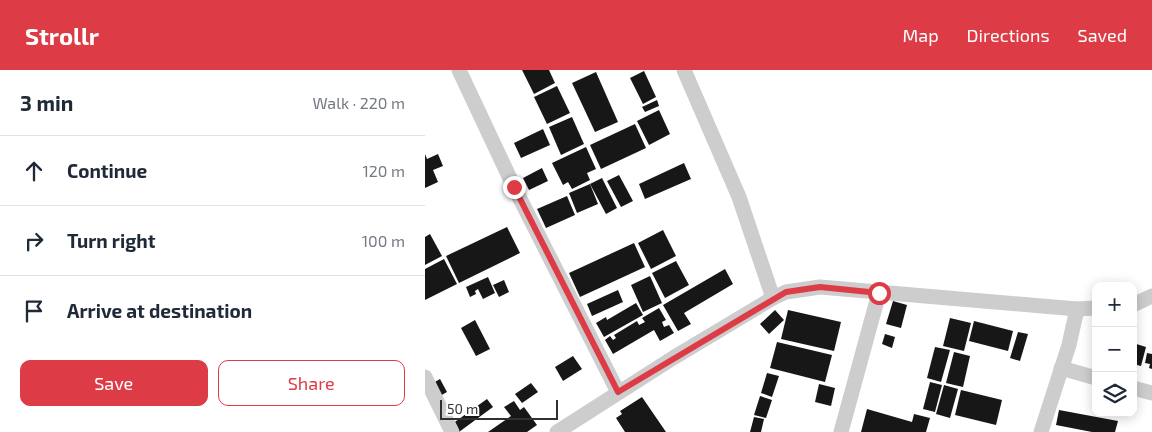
<!DOCTYPE html>
<html lang="en">
<head>
<meta charset="utf-8">
<style>
	:root { --surface:#fff; --page:#f2f2f3; --text:#1f2937; --muted:#747a83; --line:#e0e1e3; --accent:#dd3c46 }
	body { margin:0; font-family:"Exo 2",sans-serif; background:var(--page); color:var(--text) }
	.controls { position:absolute; right:15px; bottom:15px; display:grid; overflow:hidden; border-radius:10px; box-shadow:0 2px 12px #0003 }
	.controls button { width:45px; height:45px; display:grid; place-items:center; padding:0; border:0; border-bottom:1px solid var(--line); background:var(--surface); color:var(--text); font:25px sans-serif }
	.scale { position:absolute; left:15px; bottom:12px; width:118px; box-sizing:border-box; padding-left:5px; border:2px solid #303030; border-top:0; font-size:14px; line-height:18px; white-space:nowrap; color:#303030; -webkit-text-stroke:4px #fff; paint-order:stroke }
	.stop { position:absolute; width:15px; height:15px; margin:-11px; border:4px solid #dd3c46; border-radius:50%; background:#fff }
	.stop.end { background:#dd3c46; border-color:#fff; box-shadow:0 1px 5px #0008 }
	.list { margin:0; padding:0; list-style:none }
	h2 { display:flex; justify-content:space-between; align-items:center; height:65px; margin:0; padding:0 20px; font-size:21px }
	h2 small { font-size:16px; font-weight:400; color:var(--muted) }
	.list li { display:grid; grid-template-columns:32px 1fr auto; gap:15px; align-items:center; box-sizing:border-box; height:70px; padding:0 20px; border-top:1px solid var(--line) }
	.list b { display:block; font-size:19px; white-space:nowrap }
	.list em { font-size:16px; font-style:normal; color:var(--muted) }
	.actions { display:flex; gap:10px; padding:15px 20px }
	.actions a { flex:1; padding:11px 0; border:1px solid var(--accent); border-radius:10px; text-align:center; font-size:18px; color:var(--accent) }
	.actions .main { background:var(--accent); color:#fff }
	.icon { flex:none; width:28px; height:28px; fill:none; stroke:currentColor; stroke-width:2; stroke-linecap:round; stroke-linejoin:round }
	.map { position:relative; flex:none; width:727px; height:362px; overflow:hidden }
	header { display:flex; align-items:center; gap:30px; box-sizing:border-box; height:70px; padding:0 25px; background:var(--accent); color:#fff }
	header strong { font-size:24px }
	nav { display:flex; gap:28px; margin-inline-start:auto; font-size:18px }
	main { display:flex }
	aside { flex:1; background:var(--surface) }
	.map>svg:first-child { display:block }
	.building { fill:#171717 }
	.lines { fill:none; stroke-linecap:round; stroke-linejoin:round }
	.minor { stroke:#cdcdcd; stroke-width:15 }
	.route { stroke:#dd3c46; stroke-width:6 }
</style>
</head>
<body>
<header>
<strong>Strollr</strong>
<nav><a>Map</a><a>Directions</a><a>Saved</a></nav>
</header>
<main>
<aside>
<h2>3 min<small>Walk · 220 m</small></h2>
<ul class="list">
<li><svg class="icon" aria-label="ahead" viewBox="0 0 24 24"><path d="M12 20V5M6 11l6-6 6 6"/></svg><div><b>Continue</b></div><em>120 m</em></li>
<li><svg class="icon" aria-label="right" viewBox="0 0 24 24"><path d="M7 20v-9h11M14 6l5 5-5 5"/></svg><div><b>Turn right</b></div><em>100 m</em></li>
<li><svg class="icon" aria-label="arrive" viewBox="0 0 24 24"><path d="M6 21V4h12l-3 4 3 4H6"/></svg><div><b>Arrive at destination</b></div></li>
</ul>
<div class="actions"><a class="main">Save</a><a>Share</a></div>
</aside>
<div class="map">
<svg width="727" height="362" viewBox="0 0 727 362">
	<rect width="100%" height="100%" fill="#fff"/>
	<g class="building">
		<path d="M97 0H124L130 13 109 24Z"/>
		<path d="M219 1 231 27 218 34 205 8Z"/>
		<path d="M171 2 193 52 170 62 147 13Z"/>
		<path d="M132 16 145 43 122 54 109 27Z"/>
		<path d="M232 30 234 36 220 42 217 37Z"/>
		<path d="M234 40 245 64 224 75 212 51Z"/>
		<path d="M147 47 159 74 136 85 124 57Z"/>
		<path d="M210 54 221 78 176 99 165 75Z"/>
		<path d="M118 59 125 75 96 88 89 73Z"/>
		<path d="M161 77 171 99 162 103 165 110 147 119 143 112 138 115 127 93Z"/>
		<path d="M0 84 2 89 13 84 18 96 8 100 13 112 0 118Z"/>
		<path d="M259 93 266 109 220 129 214 114Z"/>
		<path d="M117 98 123 111 104 120 98 108Z"/>
		<path d="M194 105 208 131 196 137 182 111Z"/>
		<path d="M177 108 192 138 181 144 165 114Z"/>
		<path d="M165 114 173 134 152 143 144 123Z"/>
		<path d="M142 126 150 145 121 158 112 139Z"/>
		<path d="M82 157 95 183 34 213 21 186Z"/>
		<path d="M238 160 251 186 226 199 213 173Z"/>
		<path d="M5 164 17 186 0 195V167Z"/>
		<path d="M209 173 220 197 155 227 144 203Z"/>
		<path d="M19 189 32 214 0 230V199Z"/>
		<path d="M251 191 264 215 240 228 227 203Z"/>
		<path d="M300 199 308 214 259 243 266 254 253 261 238 235Z"/>
		<path d="M225 206 237 233 218 242 206 215Z"/>
		<path d="M63 207 70 223 58 229 53 219 50 221 51 224 45 227 41 217Z"/>
		<path d="M79 210 84 222 74 227 68 215Z"/>
		<path d="M193 220 198 232 167 246 162 234Z"/>
		<path d="M468 231 482 235 476 258 461 254Z"/>
		<path d="M211 233 218 245 179 267 171 253 181 247 182 250Z"/>
		<path d="M234 238 241 250 237 252 239 257 244 255 249 263 235 271 229 260 188 284 180 270 185 266 188 270 191 268 189 265 212 251 214 255 220 252 217 248Z"/>
		<path d="M350 240 359 250 344 264 335 254Z"/>
		<path d="M363 240 416 252 409 281 356 269Z"/>
		<path d="M525 248 546 253 539 281 518 276Z"/>
		<path d="M50 250 65 279 51 286 36 258Z"/>
		<path d="M549 251 588 261 583 281 544 271Z"/>
		<path d="M593 262 603 264 595 291 585 288Z"/>
		<path d="M460 264 470 267 467 278 457 274Z"/>
		<path d="M352 272 407 285 400 312 345 298Z"/>
		<path d="M708 273 721 277 716 296 708 294Z"/>
		<path d="M510 277 525 280 516 312 502 308Z"/>
		<path d="M529 282 545 286 538 317 521 313Z"/>
		<path d="M722 283 727 284V299L724 298 725 294 720 293Z"/>
		<path d="M148 286 157 299 138 311 130 297Z"/>
		<path d="M342 303 354 306 347 327 336 323Z"/>
		<path d="M15 309 22 322 15 326 8 313Z"/>
		<path d="M505 312 517 315 510 342 498 339Z"/>
		<path d="M106 313 113 322 97 333 90 324Z"/>
		<path d="M394 314 410 318 406 336 390 332Z"/>
		<path d="M519 315 533 319 525 348 511 344Z"/>
		<path d="M536 320 577 330 571 355 530 345Z"/>
		<path d="M335 326 347 330 341 348 329 345Z"/>
		<path d="M217 327 241 362H200L191 348 197 344 195 341Z"/>
		<path d="M62 329 68 337 34 362 27 354Z"/>
		<path d="M89 331 95 340 99 337 112 355 102 362H63L86 346 79 337Z"/>
		<path d="M442 339 487 352 489 344 505 348 501 362H436Z"/>
		<path d="M634 340 693 351 690 362H667L631 355Z"/>
		<path d="M329 347 339 349 336 362H325Z"/>
	</g>
	<g class="lines">
		<g class="minor">
			<path d="M34 0 89 117 193 322"/>
			<path d="M259 0 314 127 348 228"/>
			<path d="M708 235 727 226"/>
			<path d="M636 298 671 308"/>
			<path d="M0 307 27 362"/>
			<path d="M708 318 727 323"/>
			<path d="M132 362 248 288 348 228 361 222 395 217 652 239 671 238"/>
			<path d="M416 362 454 223"/>
			<path d="M616 362 644 275 652 239"/>
		</g>
	</g>
	<g class="lines">
		<path class="route" d="M89 117 193 322 361 222 395 217 454 223"/>
	</g>
</svg>
<div class="controls">
<button>+</button>
<button>−</button>
<button><svg class="icon" aria-label="layers" viewBox="0 0 24 24"><path d="M12 4l9 5-9 5-9-5zM3 14l9 5 9-5"/></svg></button>
</div>
<div class="scale">50 m</div>
<div class="stop" style="left:454px;top:223px"></div>
<div class="stop end" style="left:89px;top:117px"></div>
</div>
</main>
</body>
</html>
